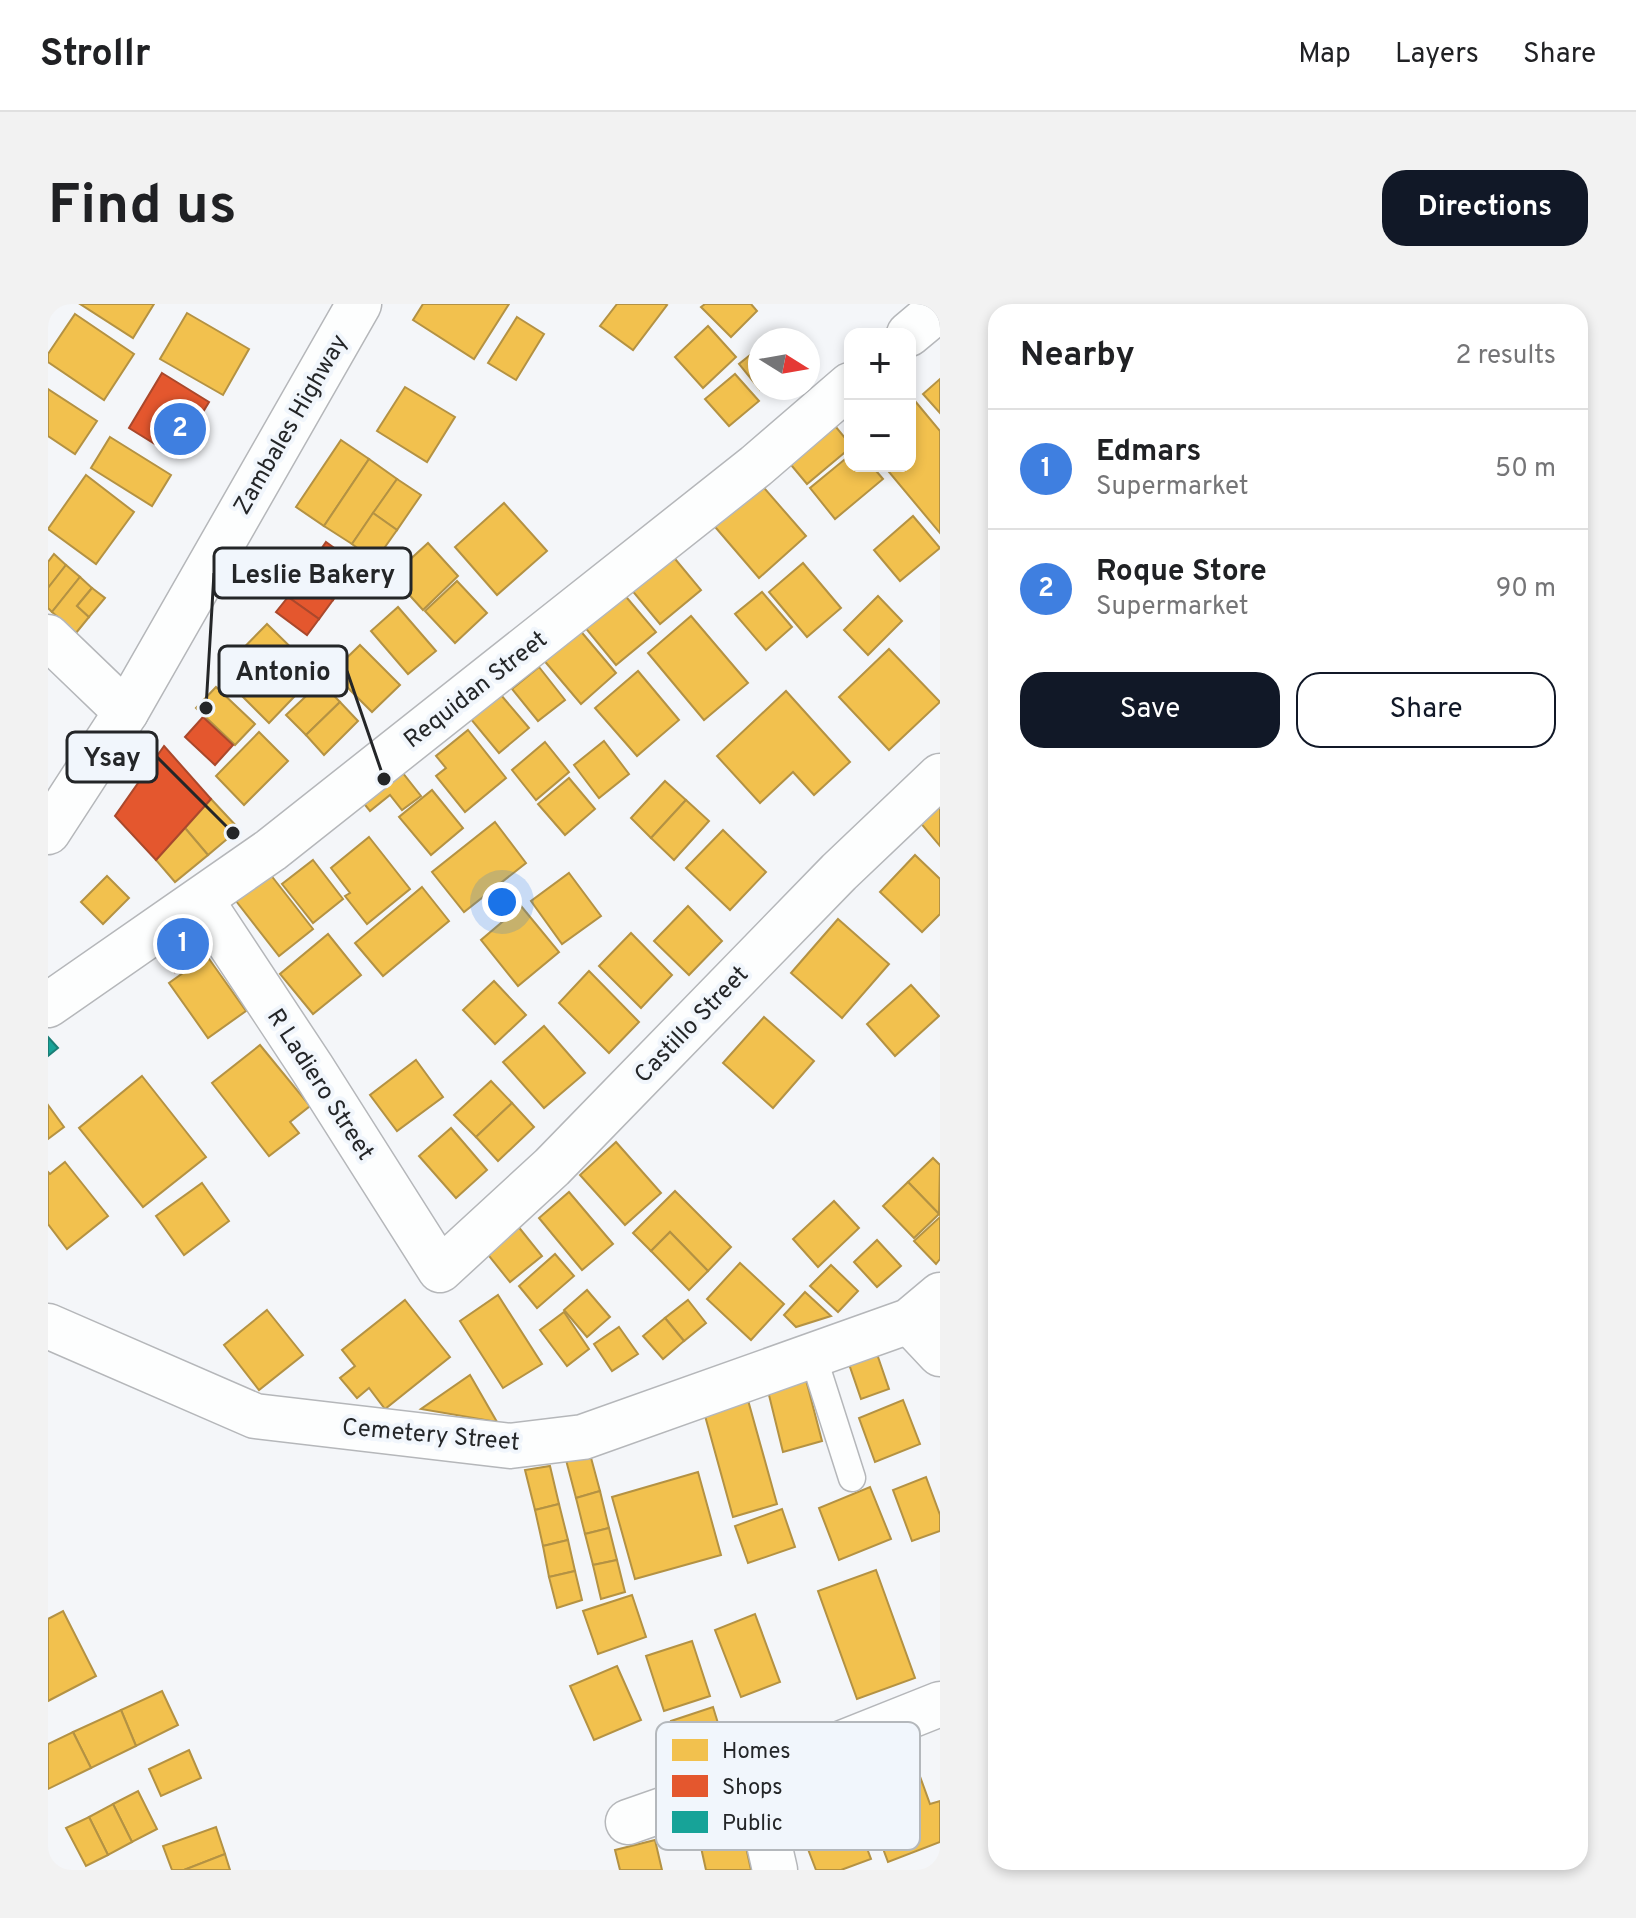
<!DOCTYPE html>
<html lang="en">
<head>
<meta charset="utf-8">
<style>
	:root { --surface:#fff; --page:#f2f2f2; --text:#202124; --muted:#757577; --line:#e0e0e0; --accent:#111827 }
	body { margin:0; font-family:Overpass,sans-serif; background:var(--page); color:var(--text) }
	.controls { position:absolute; right:24px; top:24px; display:grid; overflow:hidden; border-radius:16px; box-shadow:0 4px 12px #0003 }
	.controls button { width:72px; height:72px; display:grid; place-items:center; padding:0; border:0; border-bottom:2px solid var(--line); background:var(--surface); color:var(--text); font:40px sans-serif }
	.compass { position:absolute; left:700px; top:24px; width:72px; height:72px; border-radius:50%; background:var(--surface); box-shadow:0 4px 12px #0003; rotate:101deg }
	.you { position:absolute; left:454px; top:598px; width:28px; height:28px; margin:-20px; border:6px solid #fff; border-radius:50%; background:#1a73e8; box-shadow:0 0 0 12px #1a73e833 }
	.badge { display:grid; place-items:center; width:52px; height:52px; border-radius:50%; background:var(--accent); color:#fff; font-size:26px; font-weight:700 }
	.pin { position:absolute; translate:-50% -50%; border:4px solid #fff; box-shadow:0 2px 8px #0006 }
	.list { margin:0; padding:0; list-style:none }
	h2 { display:flex; justify-content:space-between; align-items:center; height:104px; margin:0; padding:0 32px; font-size:34px }
	h2 small { font-size:26px; font-weight:400; color:var(--muted) }
	.list li { display:grid; grid-template-columns:52px 1fr auto; gap:24px; align-items:center; box-sizing:border-box; height:120px; padding:0 32px; border-top:2px solid var(--line) }
	.list b { display:block; font-size:30px; white-space:nowrap }
	.list p { margin:0; font-size:26px; white-space:nowrap; color:var(--muted) }
	.list em { font-size:26px; font-style:normal; color:var(--muted) }
	.actions { display:flex; gap:16px; padding:24px 32px }
	.actions a { flex:1; padding:18px 0; border:2px solid var(--accent); border-radius:24px; text-align:center; font-size:28px; color:var(--accent) }
	.actions .main { background:var(--accent); color:#fff }
	.map { position:relative; flex:none; width:892px; height:1566px; overflow:hidden; border-radius:24px }
	header { display:flex; align-items:center; gap:48px; box-sizing:border-box; height:112px; padding:0 40px; background:var(--surface); border-bottom:2px solid var(--line) }
	header strong { font-size:38px }
	nav { display:flex; gap:44px; margin-inline-start:auto; font-size:28px }
	.intro { display:flex; align-items:center; justify-content:space-between; box-sizing:border-box; height:192px; padding:0 48px }
	h1 { margin:0; font-size:56px }
	.button { padding:20px 36px; border-radius:24px; background:var(--accent); color:#fff; font-size:28px; font-weight:700 }
	main { display:flex; gap:48px; padding:0 48px }
	aside { flex:1; background:var(--surface); border-radius:24px; box-shadow:0 4px 12px #0003 }
	.map>svg:first-child { display:block }
	.homes { fill:#f2c14e; stroke:#b49243; stroke-width:2 }
	.shops { fill:#e4572e; stroke:#aa482c; stroke-width:2 }
	.public { fill:#17a398; stroke:#1b7e76; stroke-width:2 }
	.lines { fill:none; stroke-linecap:round; stroke-linejoin:round }
	.lane-casing { stroke:#b5b7ba; stroke-width:29 }
	.street-casing { stroke:#b5b7ba; stroke-width:47 }
	.primary-casing { stroke:#b5b7ba; stroke-width:47 }
	.lane { stroke:#fdfefe; stroke-width:26 }
	.street { stroke:#fdfefe; stroke-width:44 }
	.primary { stroke:#fdfefe; stroke-width:44 }
	.labels { text-anchor:middle; stroke-width:8; stroke-linejoin:round; paint-order:stroke }
	.street-label { font-size:24px; fill:#242628; stroke:#f1f6fc }
	.key { fill:#f1f6fc; stroke:#b4b8bc; stroke-width:2 }
	.key-label { font-size:22px; fill:#242628 }
	.leader { fill:none; stroke:#242628; stroke-width:3 }
	.callout-dot { fill:#242628; stroke:#f1f6fc; stroke-width:3 }
	.callout { fill:#f1f6fc; stroke:#242628; stroke-width:3 }
	.callout-label { font-size:26px; text-anchor:middle; font-weight:bold; fill:#242628 }
</style>
</head>
<body>
<header>
<strong>Strollr</strong>
<nav><a>Map</a><a>Layers</a><a>Share</a></nav>
</header>
<div class="intro"><h1>Find us</h1><a class="button">Directions</a></div>
<main>
<div class="map">
<svg width="892" height="1566" viewBox="0 0 892 1566">
	<rect width="100%" height="100%" fill="#f4f6f9"/>
	<g class="homes">
		<path d="M32 0H106L85 34Z"/>
		<path d="M375 0H461L426 55 365 16Z"/>
		<path d="M569 0H617L619 1 585 46 552 22Z"/>
		<path d="M657 0H703L709 7 683 33 653 3Z"/>
		<path d="M139 9 201 45 175 91 112 55Z"/>
		<path d="M27 10 86 50 56 96 0 58V50Z"/>
		<path d="M469 13 496 30 468 76 440 59Z"/>
		<path d="M660 22 688 53 655 84 627 53Z"/>
		<path d="M712 43V84H715L712 86 691 60Z"/>
		<path d="M687 70 711 97 681 122 657 95Z"/>
		<path d="M892 75V109L875 90Z"/>
		<path d="M357 83 407 113 379 158 329 127Z"/>
		<path d="M0 85 49 117 27 150 0 132Z"/>
		<path d="M862 91 892 127V229L836 162H862Z"/>
		<path d="M774 106 802 140V144L759 180 729 144Z"/>
		<path d="M62 133 123 171 104 202 43 164Z"/>
		<path d="M293 136 321 155 276 222 248 203Z"/>
		<path d="M802 151V162H824L835 175 787 215 762 184Z"/>
		<path d="M321 155 349 175 304 240 276 222Z"/>
		<path d="M703 169 758 232 711 274 656 210Z"/>
		<path d="M38 171 86 208 48 260 0 225Z"/>
		<path d="M349 175 373 191 349 226 325 209Z"/>
		<path d="M456 199 499 247 449 291 407 243Z"/>
		<path d="M325 209 349 226 327 257 304 240Z"/>
		<path d="M865 212 892 244 852 277 826 246Z"/>
		<path d="M380 239 410 272 375 306 344 272Z"/>
		<path d="M618 244 653 286 612 320 577 278Z"/>
		<path d="M6 250 18 261 0 284V258Z"/>
		<path d="M755 259 793 304 759 333 721 288Z"/>
		<path d="M18 261 32 273 4 308 0 304V284Z"/>
		<path d="M32 273 44 284 29 302 41 313 28 329 4 308Z"/>
		<path d="M409 277 439 309 407 339 377 307Z"/>
		<path d="M44 284 57 294 41 313 29 302Z"/>
		<path d="M574 288 608 328 568 361 535 321Z"/>
		<path d="M714 288 744 323 718 346 687 310Z"/>
		<path d="M830 292 854 317 820 351 796 326Z"/>
		<path d="M350 303 388 347 360 370 323 327Z"/>
		<path d="M643 312 700 379 656 416 600 349Z"/>
		<path d="M219 320 269 369 221 419 171 369Z"/>
		<path d="M530 324 568 369 533 400 494 354Z"/>
		<path d="M312 341 352 381 324 408 284 368Z"/>
		<path d="M841 345 892 398 841 446 791 393Z"/>
		<path d="M491 363 517 396 490 417 464 385Z"/>
		<path d="M590 367 631 416 589 452 547 404Z"/>
		<path d="M273 378 292 398 258 431 238 411Z"/>
		<path d="M168 383 207 420 187 441 148 404Z"/>
		<path d="M447 384 481 424 451 449 417 408Z"/>
		<path d="M738 387 802 458 766 491 745 468 712 499 669 452Z"/>
		<path d="M292 398 310 417 276 451 258 431Z"/>
		<path d="M420 426 458 474 417 508 388 472 398 464 388 452Z"/>
		<path d="M211 428 240 457 196 501 168 472Z"/>
		<path d="M556 437 581 470 551 494 526 461Z"/>
		<path d="M497 438 521 468 488 496 464 466Z"/>
		<path d="M343 454 373 492 354 506 342 491 322 507 304 485Z"/>
		<path d="M521 474 547 505 517 531 490 500Z"/>
		<path d="M892 476V542L860 504Z"/>
		<path d="M617 477 638 496 603 534 583 514Z"/>
		<path d="M384 486 415 524 383 551 351 513Z"/>
		<path d="M163 495 191 525 160 551 137 524Z"/>
		<path d="M638 496 661 517 626 556 603 534Z"/>
		<path d="M447 518 478 559 416 608 384 568Z"/>
		<path d="M137 524 160 551 127 578 108 556Z"/>
		<path d="M675 526 718 568 682 606 638 564Z"/>
		<path d="M321 533 362 585 319 620 297 592 302 589 283 564Z"/>
		<path d="M867 551 892 575V610L874 628 832 588Z"/>
		<path d="M265 556 295 595 265 619 234 580Z"/>
		<path d="M521 569 553 612 514 640 483 597Z"/>
		<path d="M222 570 265 625 231 652 188 597Z"/>
		<path d="M59 572 81 594 55 620 33 598Z"/>
		<path d="M374 583 401 617 335 672 307 639Z"/>
		<path d="M473 602 511 648 470 682 433 636Z"/>
		<path d="M640 602 674 637 641 671 606 637Z"/>
		<path d="M790 615 841 660 794 714 743 669Z"/>
		<path d="M583 629 624 671 593 704 551 662Z"/>
		<path d="M280 630 313 671 265 710 232 670Z"/>
		<path d="M159 652 198 707 160 734 121 679Z"/>
		<path d="M541 667 591 718 561 749 511 699Z"/>
		<path d="M446 677 478 711 447 740 415 706Z"/>
		<path d="M863 681 891 712 847 752 819 720Z"/>
		<path d="M716 713 766 757 725 804 675 759Z"/>
		<path d="M496 722 537 769 496 804 455 758Z"/>
		<path d="M212 741 262 802 242 818 251 829 221 852 164 779Z"/>
		<path d="M368 756 395 793 349 827 322 791Z"/>
		<path d="M94 772 158 853 95 903 31 824Z"/>
		<path d="M443 777 464 799 428 833 406 811Z"/>
		<path d="M464 799 486 823 450 857 428 833Z"/>
		<path d="M0 801 16 823 0 835Z"/>
		<path d="M403 824 439 866 408 894 371 852Z"/>
		<path d="M568 838 613 889 577 921 532 871Z"/>
		<path d="M885 854 892 861 891 910 860 878Z"/>
		<path d="M17 858 60 912 19 945 0 920V868L2 870Z"/>
		<path d="M860 878 891 910 866 934 835 902Z"/>
		<path d="M154 879 181 917 136 951 108 912Z"/>
		<path d="M627 887 683 943 660 967 622 928 603 947 585 929Z"/>
		<path d="M521 888 565 940 534 966 491 914Z"/>
		<path d="M786 897 811 924 770 963 745 935Z"/>
		<path d="M892 913V955L888 960 866 937Z"/>
		<path d="M469 921 494 952 462 978 437 947Z"/>
		<path d="M622 928 660 967 641 986 603 947Z"/>
		<path d="M829 936 853 962 829 983 806 958Z"/>
		<path d="M507 950 526 972 489 1004 471 982Z"/>
		<path d="M692 959 736 1000 703 1036 659 995Z"/>
		<path d="M783 961 810 987 790 1008 762 982Z"/>
		<path d="M539 986 562 1013 539 1033 516 1006Z"/>
		<path d="M757 988 783 1012 748 1023 736 1011Z"/>
		<path d="M450 991 494 1060 455 1084 412 1017Z"/>
		<path d="M357 996 402 1053 337 1105 321 1084 309 1094 292 1074 307 1062 294 1046Z"/>
		<path d="M640 996 658 1019 636 1037 617 1014Z"/>
		<path d="M219 1006 255 1051 211 1086 176 1041Z"/>
		<path d="M516 1008 541 1045 519 1062 492 1026Z"/>
		<path d="M617 1014 636 1037 615 1055 595 1032Z"/>
		<path d="M571 1023 590 1050 564 1067 546 1040Z"/>
		<path d="M829 1050 841 1085 813 1095 801 1060Z"/>
		<path d="M422 1071 449 1118 373 1105Z"/>
		<path d="M757 1072 774 1137 735 1148 719 1083Z"/>
		<path d="M698 1089 729 1200 685 1213 654 1101Z"/>
		<path d="M855 1096 872 1140 827 1158 811 1114Z"/>
		<path d="M542 1150 552 1187 528 1194 518 1156Z"/>
		<path d="M502 1162 511 1200 487 1206 477 1166Z"/>
		<path d="M650 1168 673 1251 587 1275 564 1193Z"/>
		<path d="M878 1173 892 1211V1227L864 1237 845 1186Z"/>
		<path d="M822 1183 843 1235 791 1256 771 1204Z"/>
		<path d="M552 1187 561 1224 537 1230 528 1194Z"/>
		<path d="M511 1200 520 1236 495 1242 487 1206Z"/>
		<path d="M734 1205 747 1243 700 1259 687 1222Z"/>
		<path d="M561 1224 569 1256 545 1261 537 1230Z"/>
		<path d="M520 1236 527 1267 501 1273 495 1242Z"/>
		<path d="M569 1256 577 1288 553 1295 545 1261Z"/>
		<path d="M828 1266 867 1374 809 1395 770 1287Z"/>
		<path d="M527 1267 534 1296 509 1304 501 1273Z"/>
		<path d="M584 1291 598 1333 550 1350 535 1307Z"/>
		<path d="M15 1307 48 1372 0 1397V1315Z"/>
		<path d="M707 1310 732 1378 693 1393 667 1326Z"/>
		<path d="M644 1337 662 1392 616 1407 598 1352Z"/>
		<path d="M569 1362 593 1416 546 1436 522 1382Z"/>
		<path d="M114 1387 130 1421 88 1442 73 1406Z"/>
		<path d="M665 1403 681 1455 639 1468 623 1417Z"/>
		<path d="M73 1406 88 1442 43 1464 25 1428Z"/>
		<path d="M25 1428 43 1464 0 1485V1440Z"/>
		<path d="M141 1446 153 1474 113 1492 101 1465Z"/>
		<path d="M870 1467 882 1500 892 1497V1538L840 1558 814 1488Z"/>
		<path d="M797 1486 823 1555 793 1566H768L745 1506Z"/>
		<path d="M90 1487 109 1525 84 1538 65 1500Z"/>
		<path d="M65 1500 84 1538 60 1551 41 1513Z"/>
		<path d="M691 1511 703 1566H658L648 1521Z"/>
		<path d="M41 1513 60 1551 38 1562 18 1524Z"/>
		<path d="M168 1523 177 1550 136 1566H124L115 1542Z"/>
		<path d="M607 1536 614 1566H572L567 1546Z"/>
		<path d="M177 1550 182 1566H136Z"/>
	</g>
	<g class="shops">
		<path d="M114 69 161 98 128 153 81 124Z"/>
		<path d="M278 238 310 261 298 276 267 254Z"/>
		<path d="M267 254 298 276 285 296 253 273Z"/>
		<path d="M253 273 285 296 271 315 240 293Z"/>
		<path d="M240 293 271 315 259 331 228 308Z"/>
		<path d="M155 413 185 441 167 461 137 433Z"/>
		<path d="M116 442 163 495 108 556 67 512Z"/>
		<path d="M140 626 155 648 127 668 111 646Z"/>
	</g>
	<path class="public" d="M0 733 10 744 0 752Z"/>
	<g class="lines">
		<g class="lane-casing">
			<path id="lane" d="M765 1052 804 1174"/>
		</g>
		<g class="street-casing">
			<g id="street">
				<path d="M861 30 892 4"/>
				<path d="M0 333 78 408"/>
				<path d="M153 596 264 764 392 966 504 863 791 568 892 472"/>
				<path d="M0 701 223 546 708 162 802 81"/>
				<path d="M861 1017 892 1050"/>
				<path d="M0 1022 207 1112 462 1142 535 1133 861 1017 892 991"/>
				<path d="M706 1474 727 1566"/>
				<path d="M580 1518 706 1474 892 1400"/>
			</g>
		</g>
		<g class="primary-casing">
			<path id="primary" d="M0 528 78 408 311 0"/>
		</g>
		<use href="#lane" class="lane"/>
		<use href="#street" class="street"/>
		<use href="#primary" class="primary"/>
	</g>
	<g class="labels">
		<g class="street-label">
			<text transform="translate(242 120) rotate(-60)" y="8">Zambales Highway</text>
			<text transform="translate(427 385) rotate(-38)" y="8">Requidan Street</text>
			<text transform="translate(643 720) rotate(-46)" y="8">Castillo Street</text>
			<text transform="translate(273 780) rotate(57)" y="8">R Ladiero Street</text>
			<text transform="translate(383 1130) rotate(5)" y="8">Cemetery Street</text>
		</g>
	</g>
	<rect x="608" y="1418" width="264" height="128" rx="12" class="key"/>
	<rect x="624" y="1435" width="36" height="22" fill="#f2c14e"/>
	<rect x="624" y="1471" width="36" height="22" fill="#e4572e"/>
	<rect x="624" y="1507" width="36" height="22" fill="#17a398"/>
	<g class="key-label">
		<text x="674" y="1454">Homes</text>
		<text x="674" y="1490">Shops</text>
		<text x="674" y="1526">Public</text>
	</g>
	<path class="leader" d="M158 404L166 269M336 475L299 367M185 529L109 453"/>
	<g class="callout-dot">
		<circle cx="158" cy="404" r="8"/>
		<circle cx="336" cy="475" r="8"/>
		<circle cx="185" cy="529" r="8"/>
	</g>
	<g class="callout">
		<rect x="166" y="244" width="197" height="50" rx="8"/>
		<rect x="171" y="342" width="128" height="50" rx="8"/>
		<rect x="19" y="428" width="90" height="50" rx="8"/>
	</g>
	<g class="callout-label">
		<text x="265" y="279">Leslie Bakery</text>
		<text x="235" y="376">Antonio</text>
		<text x="64" y="462">Ysay</text>
	</g>
</svg>
<div class="controls">
<button>+</button>
<button>−</button>
</div>
<svg class="compass" viewBox="-18 -18 36 36"><path d="M0-13l5 13h-10z" fill="#e53935"/><path d="M0 13l5-13h-10z" fill="#757577"/></svg>
<div class="you"></div>
<div class="pin badge" style="left:135px;top:640px;background:#3f7fe0">1</div>
<div class="pin badge" style="left:132px;top:125px;background:#3f7fe0">2</div>
</div>
<aside>
<h2>Nearby<small>2 results</small></h2>
<ul class="list">
<li><span class="badge" style="background:#3f7fe0">1</span><div><b>Edmars</b><p>Supermarket</p></div><em>50 m</em></li>
<li><span class="badge" style="background:#3f7fe0">2</span><div><b>Roque Store</b><p>Supermarket</p></div><em>90 m</em></li>
</ul>
<div class="actions"><a class="main">Save</a><a>Share</a></div>
</aside>
</main>
</body>
</html>
